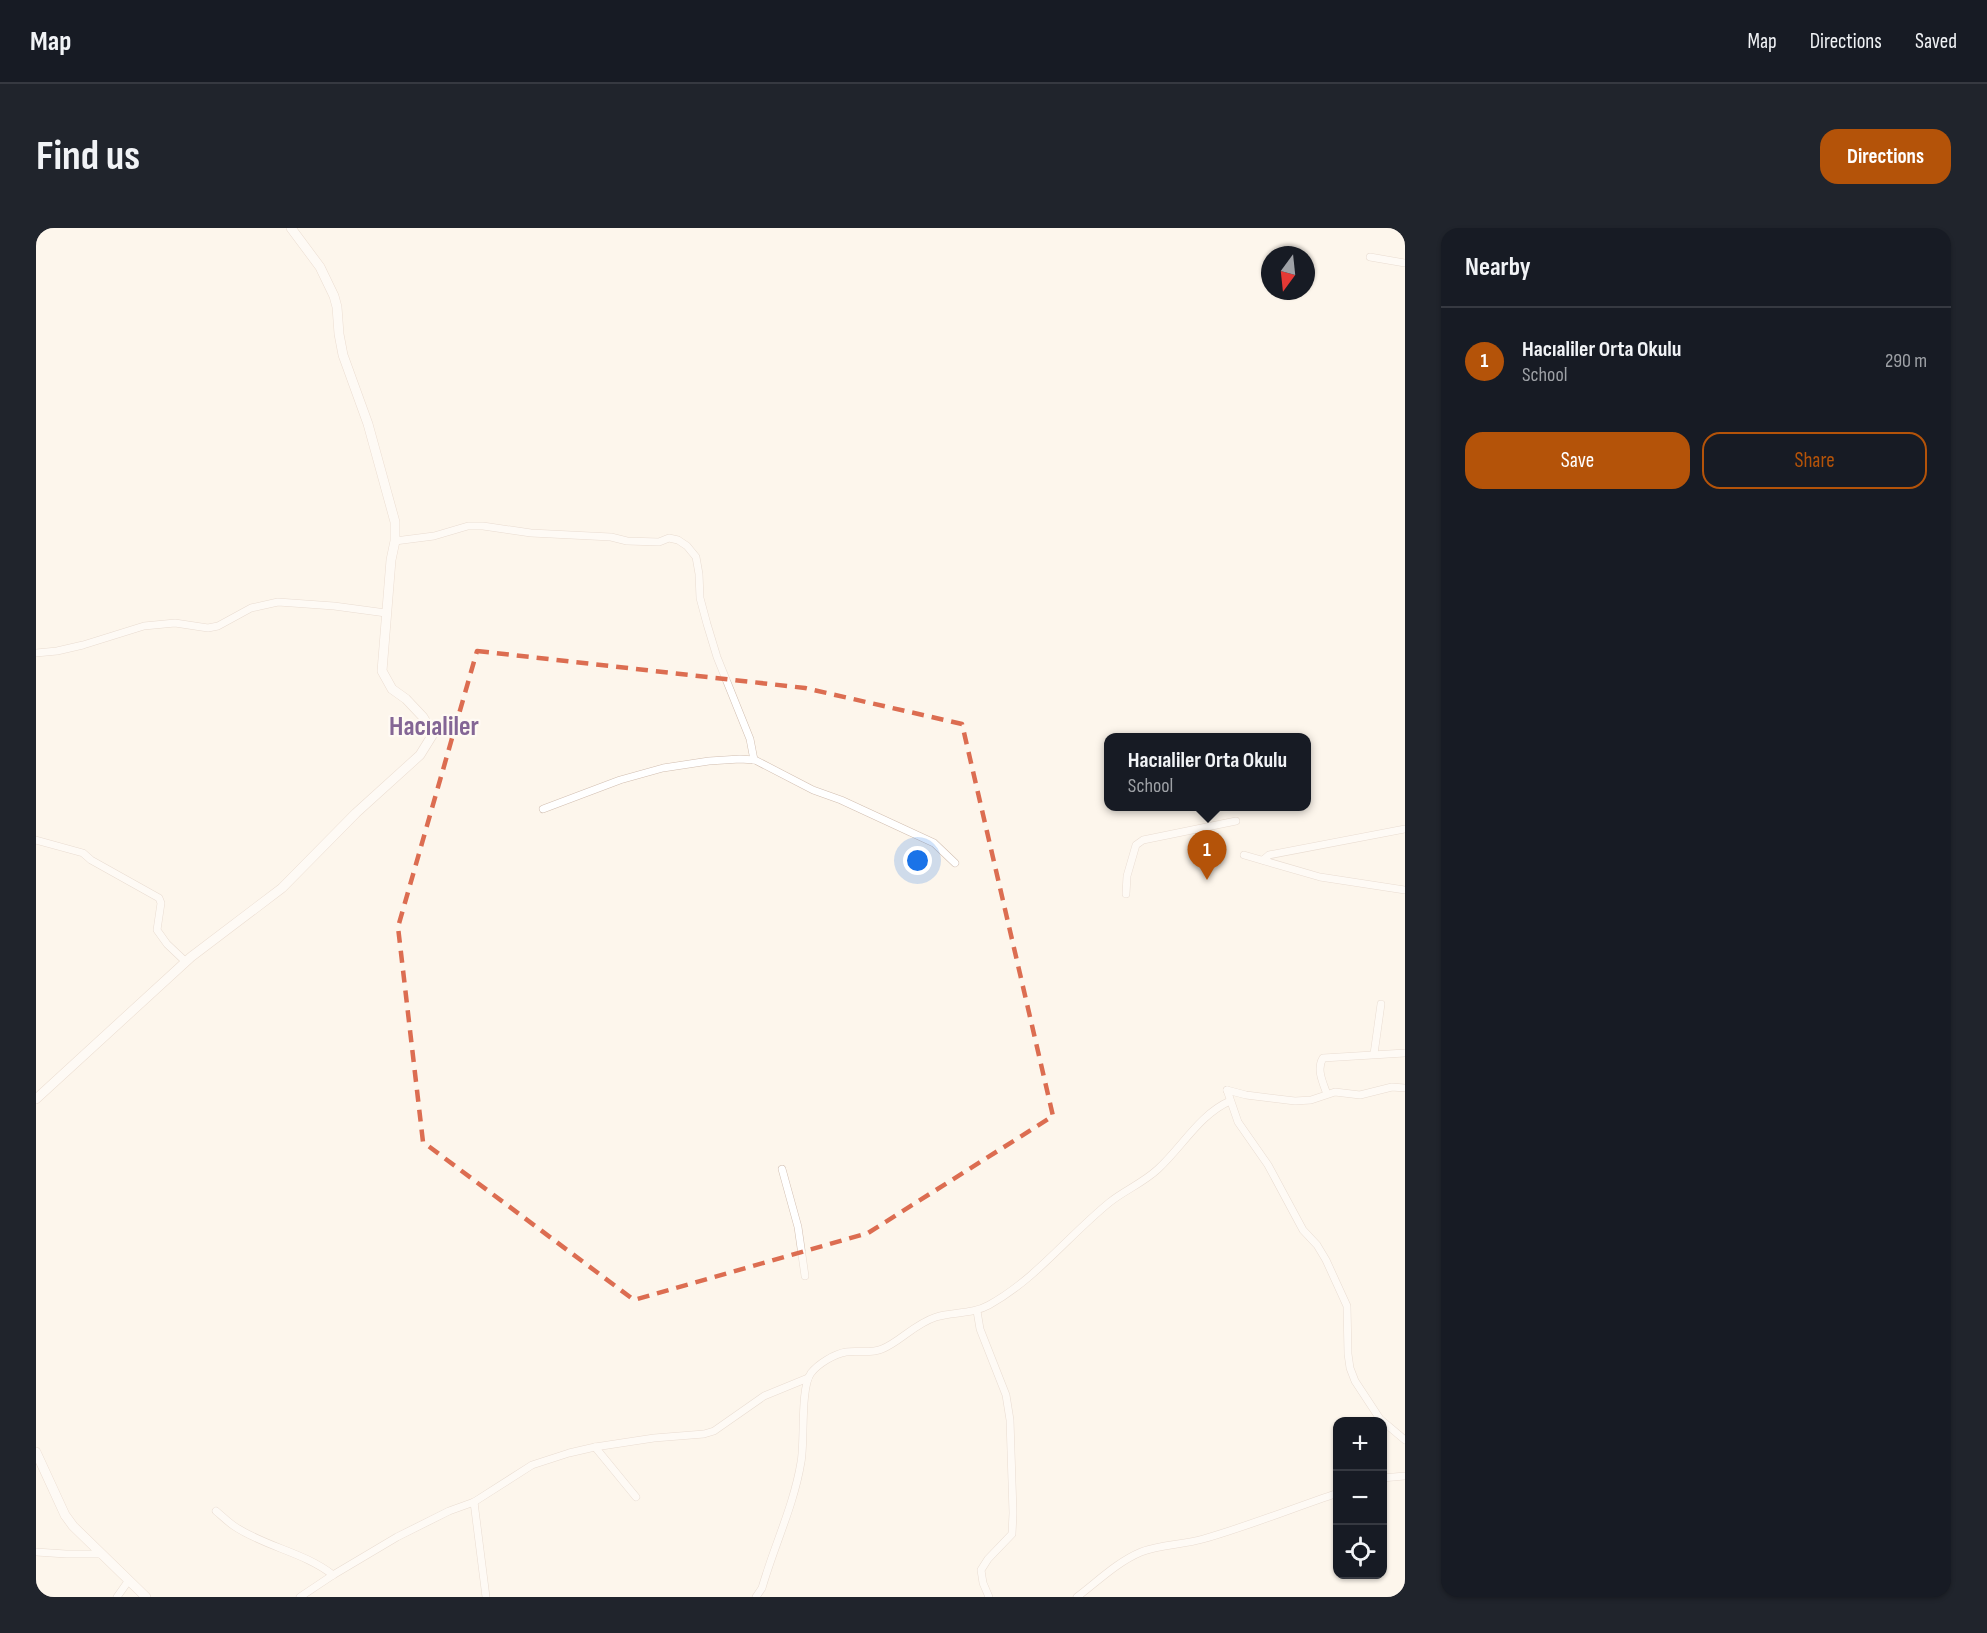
<!DOCTYPE html>
<html lang="en">
<head>
<meta charset="utf-8">
<style>
	:root { --surface:#171b24; --page:#20242c; --text:#f1f3f6; --muted:#9ea1a6; --line:#363941; --accent:#b45309 }
	body { margin:0; font-family:"Sofia Sans Condensed",sans-serif; background:var(--page); color:var(--text) }
	.controls { position:absolute; right:18px; bottom:18px; display:grid; overflow:hidden; border-radius:12px; box-shadow:0 2px 4px #0004 }
	.controls button { width:54px; height:54px; display:grid; place-items:center; padding:0; border:0; border-bottom:2px solid var(--line); background:var(--surface); color:var(--text); font:30px sans-serif }
	.compass { position:absolute; left:1225px; top:18px; width:54px; height:54px; border-radius:50%; background:var(--surface); box-shadow:0 2px 4px #0004; rotate:195deg }
	.you { position:absolute; left:882px; top:633px; width:21px; height:21px; margin:-15px; border:4px solid #fff; border-radius:50%; background:#1a73e8; box-shadow:0 0 0 9px #1a73e833 }
	.badge { display:grid; place-items:center; width:39px; height:39px; border-radius:50%; background:var(--accent); color:#fff; font-size:20px; font-weight:700 }
	.pin { position:absolute; translate:-50% -50px; filter:drop-shadow(0 2px 3px #0008) }
	.pin::after { content:''; position:absolute; top:32px; width:21px; height:18px; background:inherit; clip-path:polygon(0 0,100% 0,50% 100%) }
	.popup { position:absolute; left:1068px; top:505px; width:207px; height:78px; box-sizing:border-box; display:grid; place-content:center; border-radius:12px; background:var(--surface); filter:drop-shadow(0 2px 4px #0005); font-size:20px; white-space:nowrap; color:var(--muted) }
	.popup b { font-size:22px; color:var(--text) }
	.popup::after { content:''; position:absolute; left:50%; top:100%; margin-left:-12px; border:12px solid transparent; border-top-color:var(--surface) }
	.list { margin:0; padding:0; list-style:none }
	h2 { display:flex; justify-content:space-between; align-items:center; height:78px; margin:0; padding:0 24px; font-size:26px }
	h2 small { font-size:20px; font-weight:400; color:var(--muted) }
	.list li { display:grid; grid-template-columns:39px 1fr auto; gap:18px; align-items:center; box-sizing:border-box; height:108px; padding:0 24px; border-top:2px solid var(--line) }
	.list b { display:block; font-size:22px; white-space:nowrap }
	.list p { margin:0; font-size:20px; white-space:nowrap; color:var(--muted) }
	.list em { font-size:20px; font-style:normal; color:var(--muted) }
	.actions { display:flex; gap:12px; padding:18px 24px }
	.actions a { flex:1; padding:14px 0; border:2px solid var(--accent); border-radius:18px; text-align:center; font-size:21px; color:var(--accent) }
	.actions .main { background:var(--accent); color:#fff }
	.icon { flex:none; width:33px; height:33px; fill:none; stroke:currentColor; stroke-width:2; stroke-linecap:round; stroke-linejoin:round }
	.map { position:relative; flex:none; width:1369px; height:1369px; overflow:hidden; border-radius:18px }
	header { display:flex; align-items:center; gap:36px; box-sizing:border-box; height:84px; padding:0 30px; background:var(--surface); border-bottom:2px solid var(--line) }
	header strong { font-size:28px }
	nav { display:flex; gap:33px; margin-inline-start:auto; font-size:21px }
	.intro { display:flex; align-items:center; justify-content:space-between; box-sizing:border-box; height:144px; padding:0 36px }
	h1 { margin:0; font-size:42px }
	.button { padding:15px 27px; border-radius:18px; background:var(--accent); color:#fff; font-size:21px; font-weight:700 }
	main { display:flex; gap:36px; padding:0 36px }
	aside { flex:1; background:var(--surface); border-radius:18px; box-shadow:0 2px 4px #0004 }
	.map>svg:first-child { display:block }
	.lines { fill:none; stroke-linecap:round; stroke-linejoin:round }
	.street-casing { stroke:#d1beb0; stroke-width:8 }
	.secondary-casing { stroke:#d6c0b0; stroke-width:10 }
	.street { stroke:#fff; stroke-width:7 }
	.secondary { stroke:#fff; stroke-width:9 }
	.marked { fill:none; stroke:#dc6d51; stroke-width:4.5; stroke-dasharray:12 8; stroke-linejoin:round }
	.labels { text-anchor:middle; stroke-width:4.5; stroke-linejoin:round; paint-order:stroke }
	.district-label { font-size:27px; font-weight:bold; fill:#846695; stroke:#fffaf3 }
</style>
</head>
<body>
<header>
<strong>Map</strong>
<nav><a>Map</a><a>Directions</a><a>Saved</a></nav>
</header>
<div class="intro"><h1>Find us</h1><a class="button">Directions</a></div>
<main>
<div class="map">
<svg width="1369" height="1369" viewBox="0 0 1369 1369">
	<rect width="100%" height="100%" fill="#fdf6ec"/>
	<g class="lines">
		<g class="street-casing">
			<g id="street">
				<path d="M1334 29 1369 35"/>
				<path d="M359 313 398 308 432 298H447L495 305 575 309 591 313 623 314 633 310 642 312 651 318 660 329 663 346 664 370 671 396 681 429 714 511 718 532"/>
				<path d="M0 425 21 423 47 417 108 398 139 395 172 400 182 398 215 380 242 374 298 378 350 385"/>
				<path d="M507 581 584 552 627 540 673 533 704 531 719 532 777 562 805 572 898 615 919 635"/>
				<path d="M0 612 47 625 55 632 123 670 125 675 121 702 131 716 150 734"/>
				<path d="M1208 627 1284 649 1369 662"/>
				<path d="M1227 632 1233 627 1369 601"/>
				<path d="M1090 666 1091 648 1100 617 1107 612 1200 593"/>
				<path d="M1338 826 1345 776"/>
				<path d="M1191 862 1202 894 1232 937 1267 1002 1281 1017 1290 1032 1311 1078 1312 1126 1314 1140 1319 1153 1344 1191 1369 1212"/>
				<path d="M1191 862 1210 867 1259 873 1275 872 1299 864 1324 867 1356 859 1369 860"/>
				<path d="M1291 866C1287 855 1280 841 1287 830L1369 825"/>
				<path d="M746 941 762 999 769 1048"/>
				<path d="M941 1083 944 1101 970 1167 974 1192 977 1285 976 1306 952 1331 945 1342 947 1355 953 1369"/>
				<path d="M559 1219 600 1269"/>
				<path d="M1346 1250 1369 1248"/>
				<path d="M438 1274 450 1369"/>
				<path d="M180 1283C186 1288 192 1294 198 1298 229 1319 268 1324 297 1347"/>
				<path d="M0 1324 30 1326H66"/>
				<path d="M81 1369 93 1352"/>
				<path d="M264 1369 297 1347 361 1309 413 1283 438 1274 496 1237 533 1225 559 1219 618 1210 668 1206 678 1203 728 1168 772 1150"/>
				<path d="M720 1369 726 1360C738 1318 758 1277 765 1234 769 1213 764 1160 775 1145 782 1136 798 1126 810 1124 821 1122 834 1126 846 1121 864 1114 878 1096 900 1089 918 1084 937 1086 953 1077 1000 1051 1032 1008 1074 974 1089 962 1107 955 1122 941 1146 919 1164 886 1194 873"/>
				<path d="M1041 1369C1061 1354 1081 1334 1105 1324 1125 1316 1147 1317 1167 1311 1213 1298 1257 1280 1302 1265"/>
			</g>
		</g>
		<g class="secondary-casing">
			<g id="secondary">
				<path d="M0 871 155 729 246 660 320 585 384 527 397 506 387 489 370 471 356 461 346 443 355 332 359 313V294L332 196 307 127 303 106 301 79 298 68 284 39 255 0"/>
				<path d="M0 1224 29 1287 37 1298 110 1369"/>
			</g>
		</g>
		<use href="#street" class="street"/>
		<use href="#secondary" class="secondary"/>
	</g>
	<path d="M0 0H1369V1369H0ZM441 423 769 460 926 496 1017 888 832 1005 598 1072 387 914 362 699Z" fill="#fdf6ec" fill-opacity=".55" fill-rule="evenodd"/>
	<path class="marked" d="M441 423 769 460 926 496 1017 888 832 1005 598 1072 387 914 362 699Z"/>
	<g class="labels">
		<g class="district-label">
			<text x="398" y="507">Hacıaliler</text>
		</g>
	</g>
</svg>
<div class="controls">
<button>+</button>
<button>−</button>
<button><svg class="icon" aria-label="locate" viewBox="0 0 24 24"><circle cx="12" cy="12" r="6"/><path d="M12 2v4M12 18v4M2 12h4M18 12h4"/></svg></button>
</div>
<svg class="compass" viewBox="-18 -18 36 36"><path d="M0-13l5 13h-10z" fill="#e53935"/><path d="M0 13l5-13h-10z" fill="#9ea1a6"/></svg>
<div class="you"></div>
<div class="pin badge" style="left:1171px;top:652px">1</div>
<div class="popup"><b>Hacıaliler Orta Okulu</b>School</div>
</div>
<aside>
<h2>Nearby<small></small></h2>
<ul class="list">
<li><span class="badge">1</span><div><b>Hacıaliler Orta Okulu</b><p>School</p></div><em>290 m</em></li>
</ul>
<div class="actions"><a class="main">Save</a><a>Share</a></div>
</aside>
</main>
</body>
</html>
